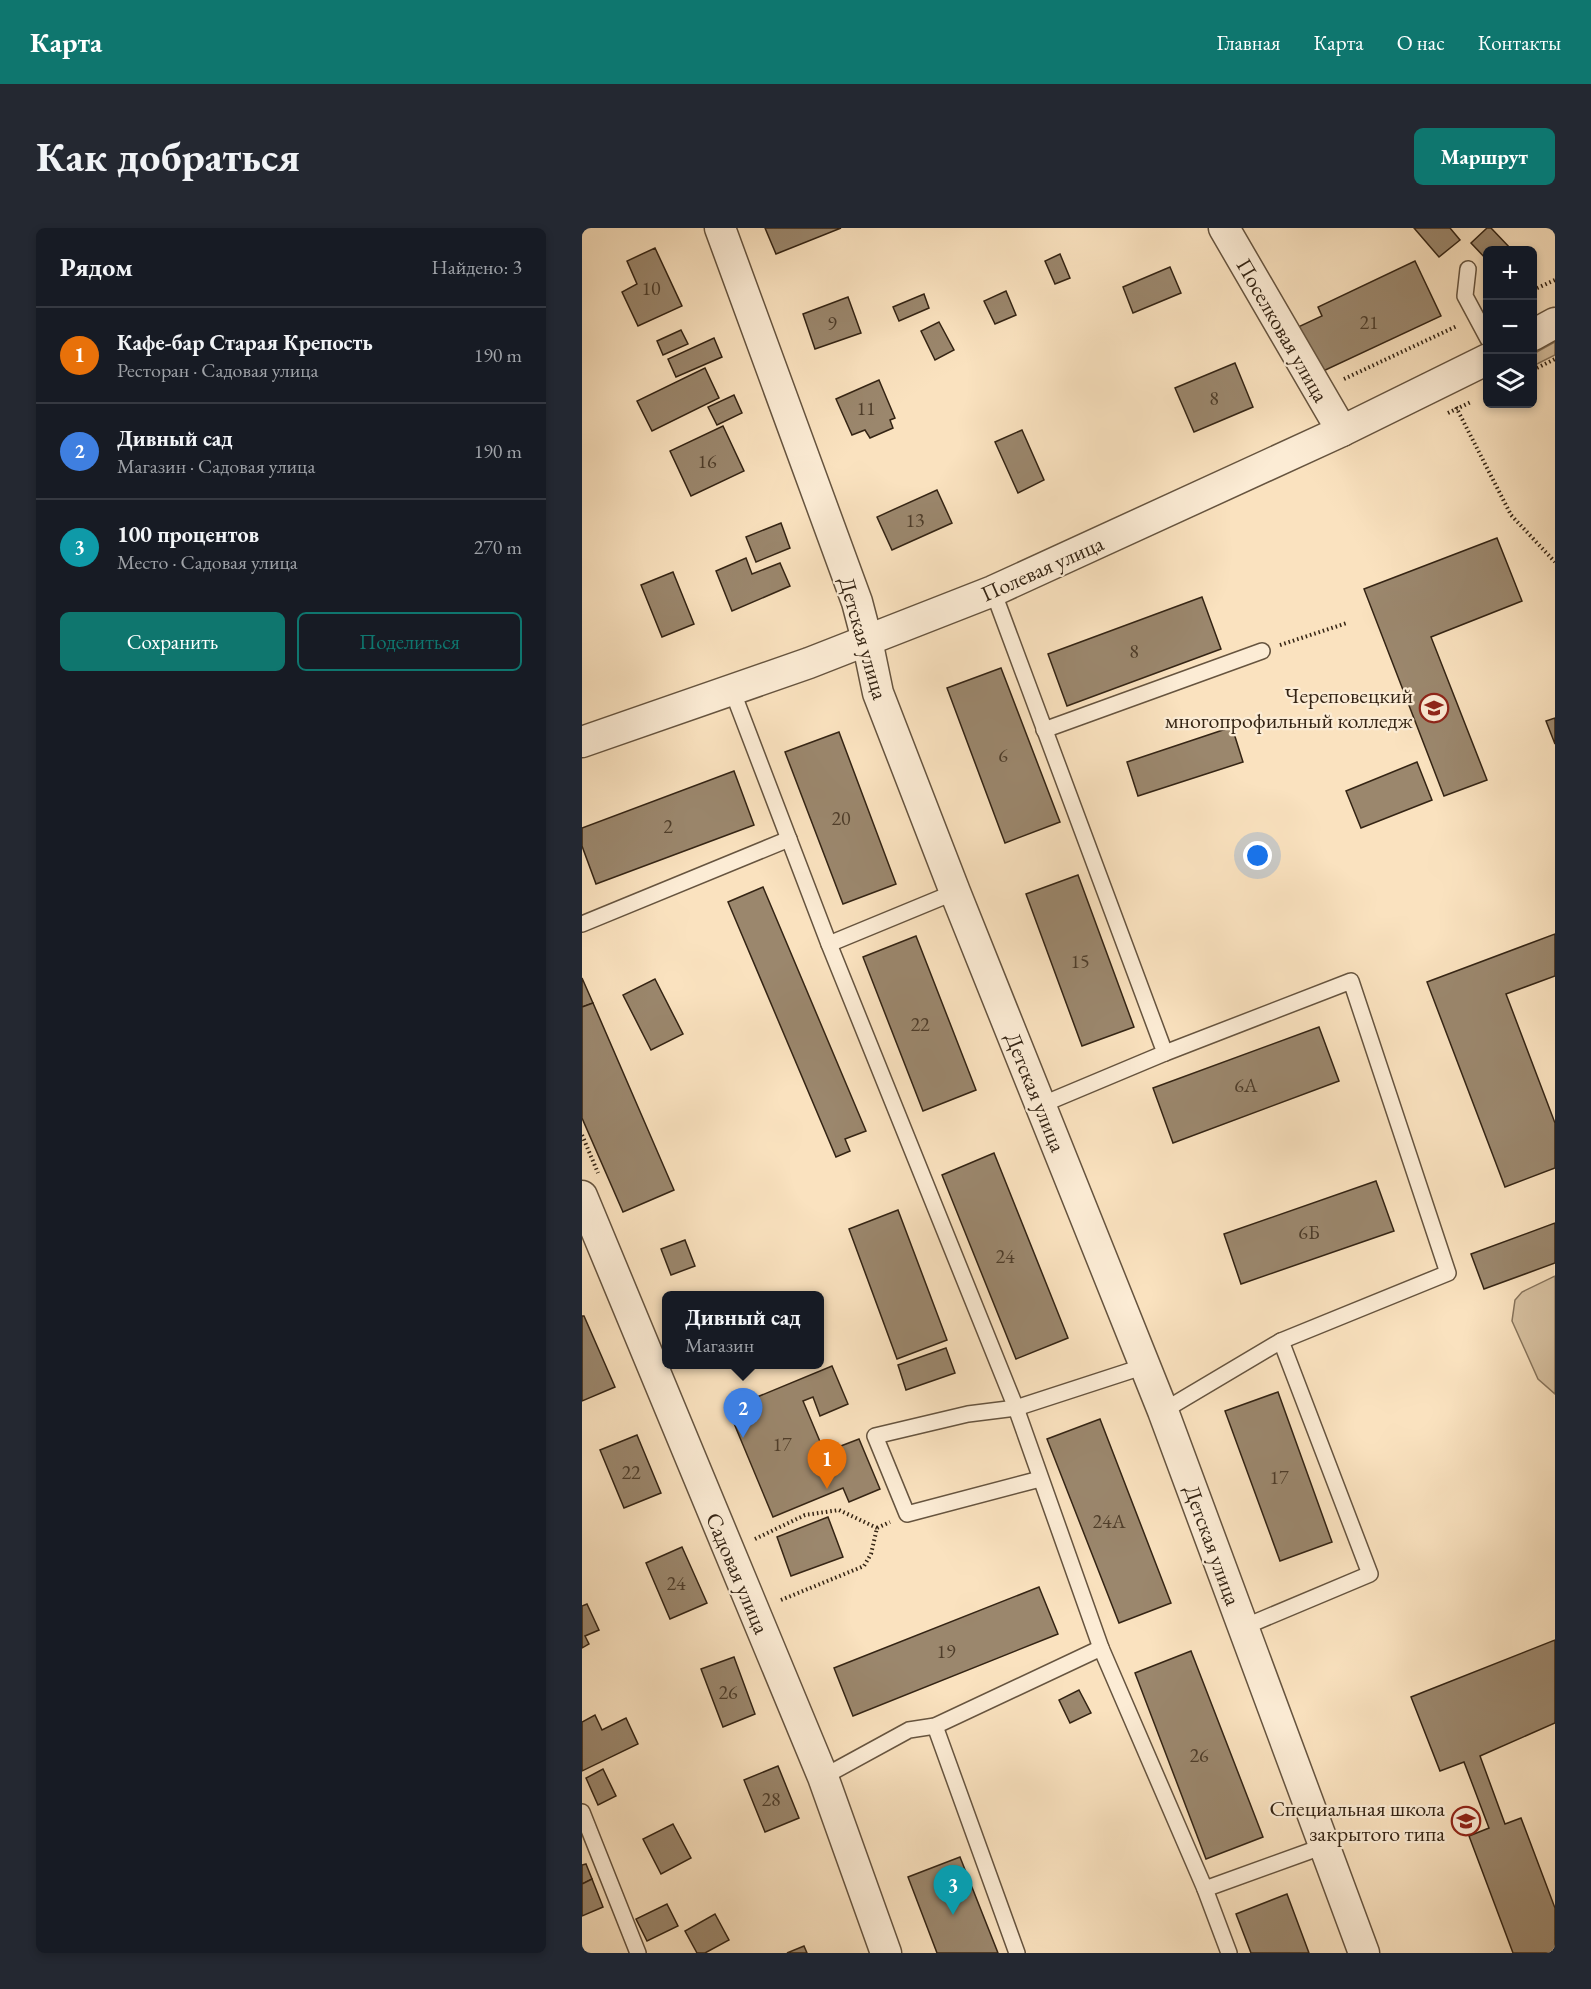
<!DOCTYPE html>
<html lang="ru">
<head>
<meta charset="utf-8">
<style>
	:root { --surface:#171b24; --page:#242831; --text:#f1f3f6; --muted:#9ea1a6; --line:#363941; --accent:#0f766e }
	body { margin:0; font-family:"EB Garamond",serif; background:var(--page); color:var(--text) }
	.controls { position:absolute; right:18px; top:18px; display:grid; overflow:hidden; border-radius:9px; box-shadow:0 3px 9px #0003 }
	.controls button { width:54px; height:54px; display:grid; place-items:center; padding:0; border:0; border-bottom:2px solid var(--line); background:var(--surface); color:var(--text); font:30px sans-serif }
	.you { position:absolute; left:676px; top:628px; width:21px; height:21px; margin:-15px; border:4px solid #fff; border-radius:50%; background:#1a73e8; box-shadow:0 0 0 9px #1a73e833 }
	.badge { display:grid; place-items:center; width:39px; height:39px; border-radius:50%; background:var(--accent); color:#fff; font-size:20px; font-weight:700 }
	.pin { position:absolute; translate:-50% -50px; filter:drop-shadow(0 2px 3px #0008) }
	.pin::after { content:''; position:absolute; top:32px; width:21px; height:18px; background:inherit; clip-path:polygon(0 0,100% 0,50% 100%) }
	.popup { position:absolute; left:80px; top:1063px; width:162px; height:78px; box-sizing:border-box; display:grid; place-content:center; border-radius:9px; background:var(--surface); filter:drop-shadow(0 2px 4px #0005); font-size:20px; white-space:nowrap; color:var(--muted) }
	.popup b { font-size:22px; color:var(--text) }
	.popup::after { content:''; position:absolute; left:50%; top:100%; margin-left:-12px; border:12px solid transparent; border-top-color:var(--surface) }
	.list { margin:0; padding:0; list-style:none }
	h2 { display:flex; justify-content:space-between; align-items:center; height:78px; margin:0; padding:0 24px; font-size:26px }
	h2 small { font-size:20px; font-weight:400; color:var(--muted) }
	.list li { display:grid; grid-template-columns:39px 1fr auto; gap:18px; align-items:center; box-sizing:border-box; height:96px; padding:0 24px; border-top:2px solid var(--line) }
	.list b { display:block; font-size:22px; white-space:nowrap }
	.list p { margin:0; font-size:20px; white-space:nowrap; color:var(--muted) }
	.list em { font-size:20px; font-style:normal; color:var(--muted) }
	.actions { display:flex; gap:12px; padding:18px 24px }
	.actions a { flex:1; padding:14px 0; border:2px solid var(--accent); border-radius:9px; text-align:center; font-size:21px; color:var(--accent) }
	.actions .main { background:var(--accent); color:#fff }
	.icon { flex:none; width:33px; height:33px; fill:none; stroke:currentColor; stroke-width:2; stroke-linecap:round; stroke-linejoin:round }
	.map { position:relative; flex:none; width:973px; height:1725px; overflow:hidden; border-radius:9px }
	header { display:flex; align-items:center; gap:36px; box-sizing:border-box; height:84px; padding:0 30px; background:var(--accent); color:#fff }
	header strong { font-size:28px }
	nav { display:flex; gap:33px; margin-inline-start:auto; font-size:21px }
	.intro { display:flex; align-items:center; justify-content:space-between; box-sizing:border-box; height:144px; padding:0 36px }
	h1 { margin:0; font-size:42px }
	.button { padding:15px 27px; border-radius:9px; background:var(--accent); color:#fff; font-size:21px; font-weight:700 }
	main { display:flex; gap:36px; padding:0 36px }
	aside { flex:1; background:var(--surface); border-radius:9px; box-shadow:0 3px 9px #0003 }
	.map>svg:first-child { display:block }
	.green { fill:#d8c2a2; stroke:#86735b; stroke-width:1.5 }
	.building { fill:#9b876d; stroke:#342414; stroke-width:1.5 }
	.lines { fill:none; stroke-linecap:round; stroke-linejoin:round }
	.lane-casing { stroke:#66543f; stroke-width:18 }
	.street-casing { stroke:#66543f; stroke-width:33 }
	.path { stroke:#342414; stroke-width:4; stroke-dasharray:1.5 3; stroke-linecap:butt }
	.lane { stroke:#fcecd5; stroke-width:15 }
	.street { stroke:#fcecd5; stroke-width:30 }
	.labels { text-anchor:middle; stroke-width:4.5; stroke-linejoin:round; paint-order:stroke }
	.number-label { font-size:20px; fill:#4e3d2a }
	.street-label { font-size:22px; fill:#342414; stroke:#fcecd5 }
	.poi-label { font-size:22px; fill:#342414; stroke:#fcecd5; text-anchor:end }
</style>
</head>
<body>
<header>
<strong>Карта</strong>
<nav><a>Главная</a><a>Карта</a><a>О нас</a><a>Контакты</a></nav>
</header>
<div class="intro"><h1>Как добраться</h1><a class="button">Маршрут</a></div>
<main>
<aside>
<h2>Рядом<small>Найдено: 3</small></h2>
<ul class="list">
<li><span class="badge" style="background:#e8710a">1</span><div><b>Кафе-бар Старая Крепость</b><p>Ресторан · Садовая улица</p></div><em>190 m</em></li>
<li><span class="badge" style="background:#3f7fe0">2</span><div><b>Дивный сад</b><p>Магазин · Садовая улица</p></div><em>190 m</em></li>
<li><span class="badge" style="background:#0f9aa8">3</span><div><b>100 процентов</b><p>Место · Садовая улица</p></div><em>270 m</em></li>
</ul>
<div class="actions"><a class="main">Сохранить</a><a>Поделиться</a></div>
</aside>
<div class="map">
<svg width="973" height="1725" viewBox="0 0 973 1725">
	<rect width="100%" height="100%" fill="#fae2bf"/>
	<filter id="stains"><feTurbulence type="fractalNoise" baseFrequency=".00333" numOctaves="4"/><feColorMatrix values="0 0 0 0 .2 0 0 0 0 .09 0 0 0 0 .02 0 0 0 .5 -.17"/></filter>
	<radialGradient id="worn" r=".72"><stop offset=".6" stop-color="#630" stop-opacity="0"/><stop offset="1" stop-color="#630" stop-opacity=".3"/></radialGradient>
	<g class="green">
		<path d="M973 114V127L951 138V126Z"/>
		<path d="M973 1048V1166L956 1151 930 1093 933 1072 940 1064Z"/>
	</g>
	<g class="building">
		<path d="M183 0H259L194 26Z"/>
		<path d="M832 0H868L878 12 857 29Z"/>
		<path d="M905 0H909L930 22H906V33L889 15Z"/>
		<path d="M73 20 100 78 56 98 40 64 55 56 45 33Z"/>
		<path d="M478 26 488 50 473 56 463 33Z"/>
		<path d="M833 33 859 88 737 145 716 99 740 88 736 79Z"/>
		<path d="M588 39 599 65 551 85 541 59Z"/>
		<path d="M424 63 434 87 413 96 402 73Z"/>
		<path d="M342 66 347 80 317 93 311 79Z"/>
		<path d="M266 69 279 105 233 121 221 86Z"/>
		<path d="M357 94 372 122 353 132 339 103Z"/>
		<path d="M99 102 106 116 81 127 75 113Z"/>
		<path d="M132 110 140 129 94 149 86 131Z"/>
		<path d="M653 135 671 179 612 204 593 160Z"/>
		<path d="M123 140 137 170 70 203 55 173Z"/>
		<path d="M297 152 313 190 308 192 311 200 288 210 283 202 270 207 254 171Z"/>
		<path d="M152 167 160 185 135 197 126 179Z"/>
		<path d="M141 198 162 243 109 268 88 223Z"/>
		<path d="M440 202 462 252 436 265 413 214Z"/>
		<path d="M355 262 370 295 310 322 295 289Z"/>
		<path d="M199 295 208 320 174 334 164 309Z"/>
		<path d="M915 310 940 373 849 409 905 552 862 568 782 361Z"/>
		<path d="M164 330 170 346 198 335 208 358 150 383 134 343Z"/>
		<path d="M91 344 112 396 80 409 59 357Z"/>
		<path d="M620 369 639 421 485 478 466 426Z"/>
		<path d="M419 440 478 594 423 615 365 460Z"/>
		<path d="M973 490V516L964 493Z"/>
		<path d="M650 499 661 534 556 568 545 534Z"/>
		<path d="M257 504 314 656 261 676 203 524Z"/>
		<path d="M835 534 850 572 779 600 764 563Z"/>
		<path d="M152 543 172 597 14 656 0 618V600Z"/>
		<path d="M496 647 552 799 500 818 444 666Z"/>
		<path d="M181 659 284 903 263 911 268 923 254 929 146 674Z"/>
		<path d="M973 706V748L924 766 973 895V940L923 959 845 754Z"/>
		<path d="M334 708 394 862 341 883 281 729Z"/>
		<path d="M0 750 11 775 0 779Z"/>
		<path d="M73 751 101 806 69 822 41 767Z"/>
		<path d="M11 775 92 962 41 984 0 890V779Z"/>
		<path d="M737 799 757 853 591 915 571 860Z"/>
		<path d="M412 925 486 1110 434 1131 360 947Z"/>
		<path d="M794 953 812 1003 659 1056 642 1006Z"/>
		<path d="M316 982 365 1112 315 1131 267 1001Z"/>
		<path d="M973 995V1035L902 1061 889 1026Z"/>
		<path d="M103 1012 113 1038 89 1047 79 1021Z"/>
		<path d="M0 1088H2L33 1159 0 1173Z"/>
		<path d="M364 1120 373 1145 324 1162 316 1137Z"/>
		<path d="M156 1136H173L158 1142Z"/>
		<path d="M250 1138 266 1176 238 1188 231 1169 221 1173 247 1235 255 1231 251 1221 277 1211 298 1261 267 1274 261 1260 191 1289 146 1181Z"/>
		<path d="M696 1164 750 1314 698 1333 643 1183Z"/>
		<path d="M518 1191 589 1375 537 1395 465 1211Z"/>
		<path d="M55 1207 79 1265 42 1280 18 1222Z"/>
		<path d="M246 1289 261 1329 209 1348 195 1309Z"/>
		<path d="M100 1319 125 1375 88 1391 64 1335Z"/>
		<path d="M457 1359 476 1406 271 1488 252 1440Z"/>
		<path d="M5 1376 17 1402 3 1408 7 1416 0 1420V1378Z"/>
		<path d="M973 1412V1495L898 1528 923 1596 939 1590 973 1680V1725H931L887 1608 907 1600 882 1534 858 1543 829 1469Z"/>
		<path d="M609 1423 681 1609 624 1631 553 1445Z"/>
		<path d="M152 1429 173 1486 141 1499 119 1441Z"/>
		<path d="M497 1462 509 1485 488 1495 477 1472Z"/>
		<path d="M13 1487 20 1502 44 1490 56 1516 0 1543V1494Z"/>
		<path d="M196 1538 217 1590 183 1604 162 1552Z"/>
		<path d="M21 1541 34 1568 16 1577 4 1550Z"/>
		<path d="M91 1596 109 1630 79 1646 61 1611Z"/>
		<path d="M378 1629 416 1725H355L326 1649Z"/>
		<path d="M4 1636 10 1651 0 1656V1637Z"/>
		<path d="M10 1651 21 1679 0 1688V1656Z"/>
		<path d="M705 1666 727 1725H669L654 1686Z"/>
		<path d="M85 1676 96 1698 65 1713 54 1691Z"/>
		<path d="M133 1686 147 1712 123 1725H115L103 1703Z"/>
		<path d="M222 1718 225 1725H205Z"/>
	</g>
	<g class="lines">
		<g class="lane-casing">
			<g id="lane">
				<path d="M886 41 883 68 906 111"/>
				<path d="M411 363 583 825 459 877"/>
				<path d="M150 462 247 716 434 1180 519 1420 623 1661 647 1725"/>
				<path d="M462 502 680 423"/>
				<path d="M0 696 207 611"/>
				<path d="M247 716 373 664"/>
				<path d="M581 1183 699 1113 866 1045 769 753 583 825"/>
				<path d="M458 1251 325 1286 293 1208 386 1186 434 1180 563 1138"/>
				<path d="M662 1399 788 1346 699 1113"/>
				<path d="M353 1498 435 1725"/>
				<path d="M241 1549 327 1502 353 1498 519 1420"/>
				<path d="M0 1584 56 1725"/>
				<path d="M623 1661 742 1618"/>
			</g>
		</g>
		<g class="street-casing">
			<g id="street">
				<path d="M138 0 275 374 285 412 296 465 373 664 581 1183 782 1725"/>
				<path d="M642 0 760 203"/>
				<path d="M951 107 973 95"/>
				<path d="M0 514 227 435 411 363 760 203 906 131"/>
				<path d="M0 968 241 1549 304 1725"/>
			</g>
		</g>
		<g class="path">
			<path d="M951 62 973 52"/>
			<path d="M951 142 973 131"/>
			<path d="M762 151 875 98"/>
			<path d="M874 179 929 287 973 334"/>
			<path d="M866 185 889 174"/>
			<path d="M698 417 765 395"/>
			<path d="M0 907 16 945"/>
			<path d="M173 1311 223 1287 257 1282 295 1300"/>
			<path d="M199 1372 282 1338 289 1326 295 1300 308 1294"/>
		</g>
		<use href="#lane" class="lane"/>
		<use href="#street" class="street"/>
	</g>
	<defs>
		<g id="university-ring" transform="scale(1.5)"><circle r="9.5" fill="#fcecd5" stroke="#8f2418" stroke-width="1.5"/><path d="M0-5L7-2L0 1L-7-2ZM-4 1L0 2.5L4 1V4Q0 6-4 4Z" fill="#8f2418"/></g>
		<g id="school-ring" transform="scale(1.5)"><circle r="9.5" fill="#fcecd5" stroke="#8f2418" stroke-width="1.5"/><path d="M0-5L7-2L0 1L-7-2ZM-4 1L0 2.5L4 1V4Q0 6-4 4Z" fill="#8f2418"/></g>
	</defs>
	<g fill-rule="evenodd">
		<use href="#university-ring" x="852" y="480"/>
		<use href="#school-ring" x="884" y="1593"/>
	</g>
	<g class="labels">
		<g class="number-label">
			<text x="69" y="67">10</text>
			<text x="787" y="101">21</text>
			<text x="250" y="102">9</text>
			<text x="632" y="177">8</text>
			<text x="284" y="187">11</text>
			<text x="125" y="240">16</text>
			<text x="333" y="299">13</text>
			<text x="552" y="430">8</text>
			<text x="421" y="534">6</text>
			<text x="259" y="597">20</text>
			<text x="86" y="605">2</text>
			<text x="498" y="740">15</text>
			<text x="338" y="803">22</text>
			<text x="664" y="864">6А</text>
			<text x="727" y="1011">6Б</text>
			<text x="423" y="1035">24</text>
			<text x="200" y="1223">17</text>
			<text x="49" y="1251">22</text>
			<text x="697" y="1256">17</text>
			<text x="527" y="1300">24А</text>
			<text x="94" y="1362">24</text>
			<text x="364" y="1430">19</text>
			<text x="146" y="1471">26</text>
			<text x="617" y="1534">26</text>
			<text x="189" y="1578">28</text>
		</g>
		<g class="street-label">
			<text transform="translate(701 102) rotate(60)" y="8">Поселковая улица</text>
			<text transform="translate(460 340) rotate(-24)" y="8">Полевая улица</text>
			<text transform="translate(282 410) rotate(74)" y="8">Детская улица</text>
			<text transform="translate(454 864) rotate(68)" y="8">Детская улица</text>
			<text transform="translate(631 1317) rotate(70)" y="8">Детская улица</text>
			<text transform="translate(156 1345) rotate(67)" y="8">Садовая улица</text>
		</g>
		<g class="poi-label">
			<text x="831" y="475">Череповецкий<tspan x="831" dy="25">многопрофильный колледж</tspan></text>
			<text x="863" y="1588">Специальная школа<tspan x="863" dy="25">закрытого типа</tspan></text>
		</g>
	</g>
	<rect width="100%" height="100%" filter="url(#stains)"/>
	<rect width="100%" height="100%" fill="url(#worn)"/>
</svg>
<div class="controls">
<button>+</button>
<button>−</button>
<button><svg class="icon" aria-label="layers" viewBox="0 0 24 24"><path d="M12 4l9 5-9 5-9-5zM3 14l9 5 9-5"/></svg></button>
</div>
<div class="you"></div>
<div class="pin badge" style="left:245px;top:1261px;background:#e8710a">1</div>
<div class="pin badge" style="left:161px;top:1210px;background:#3f7fe0">2</div>
<div class="popup"><b>Дивный сад</b>Магазин</div>
<div class="pin badge" style="left:371px;top:1687px;background:#0f9aa8">3</div>
</div>
</main>
</body>
</html>
